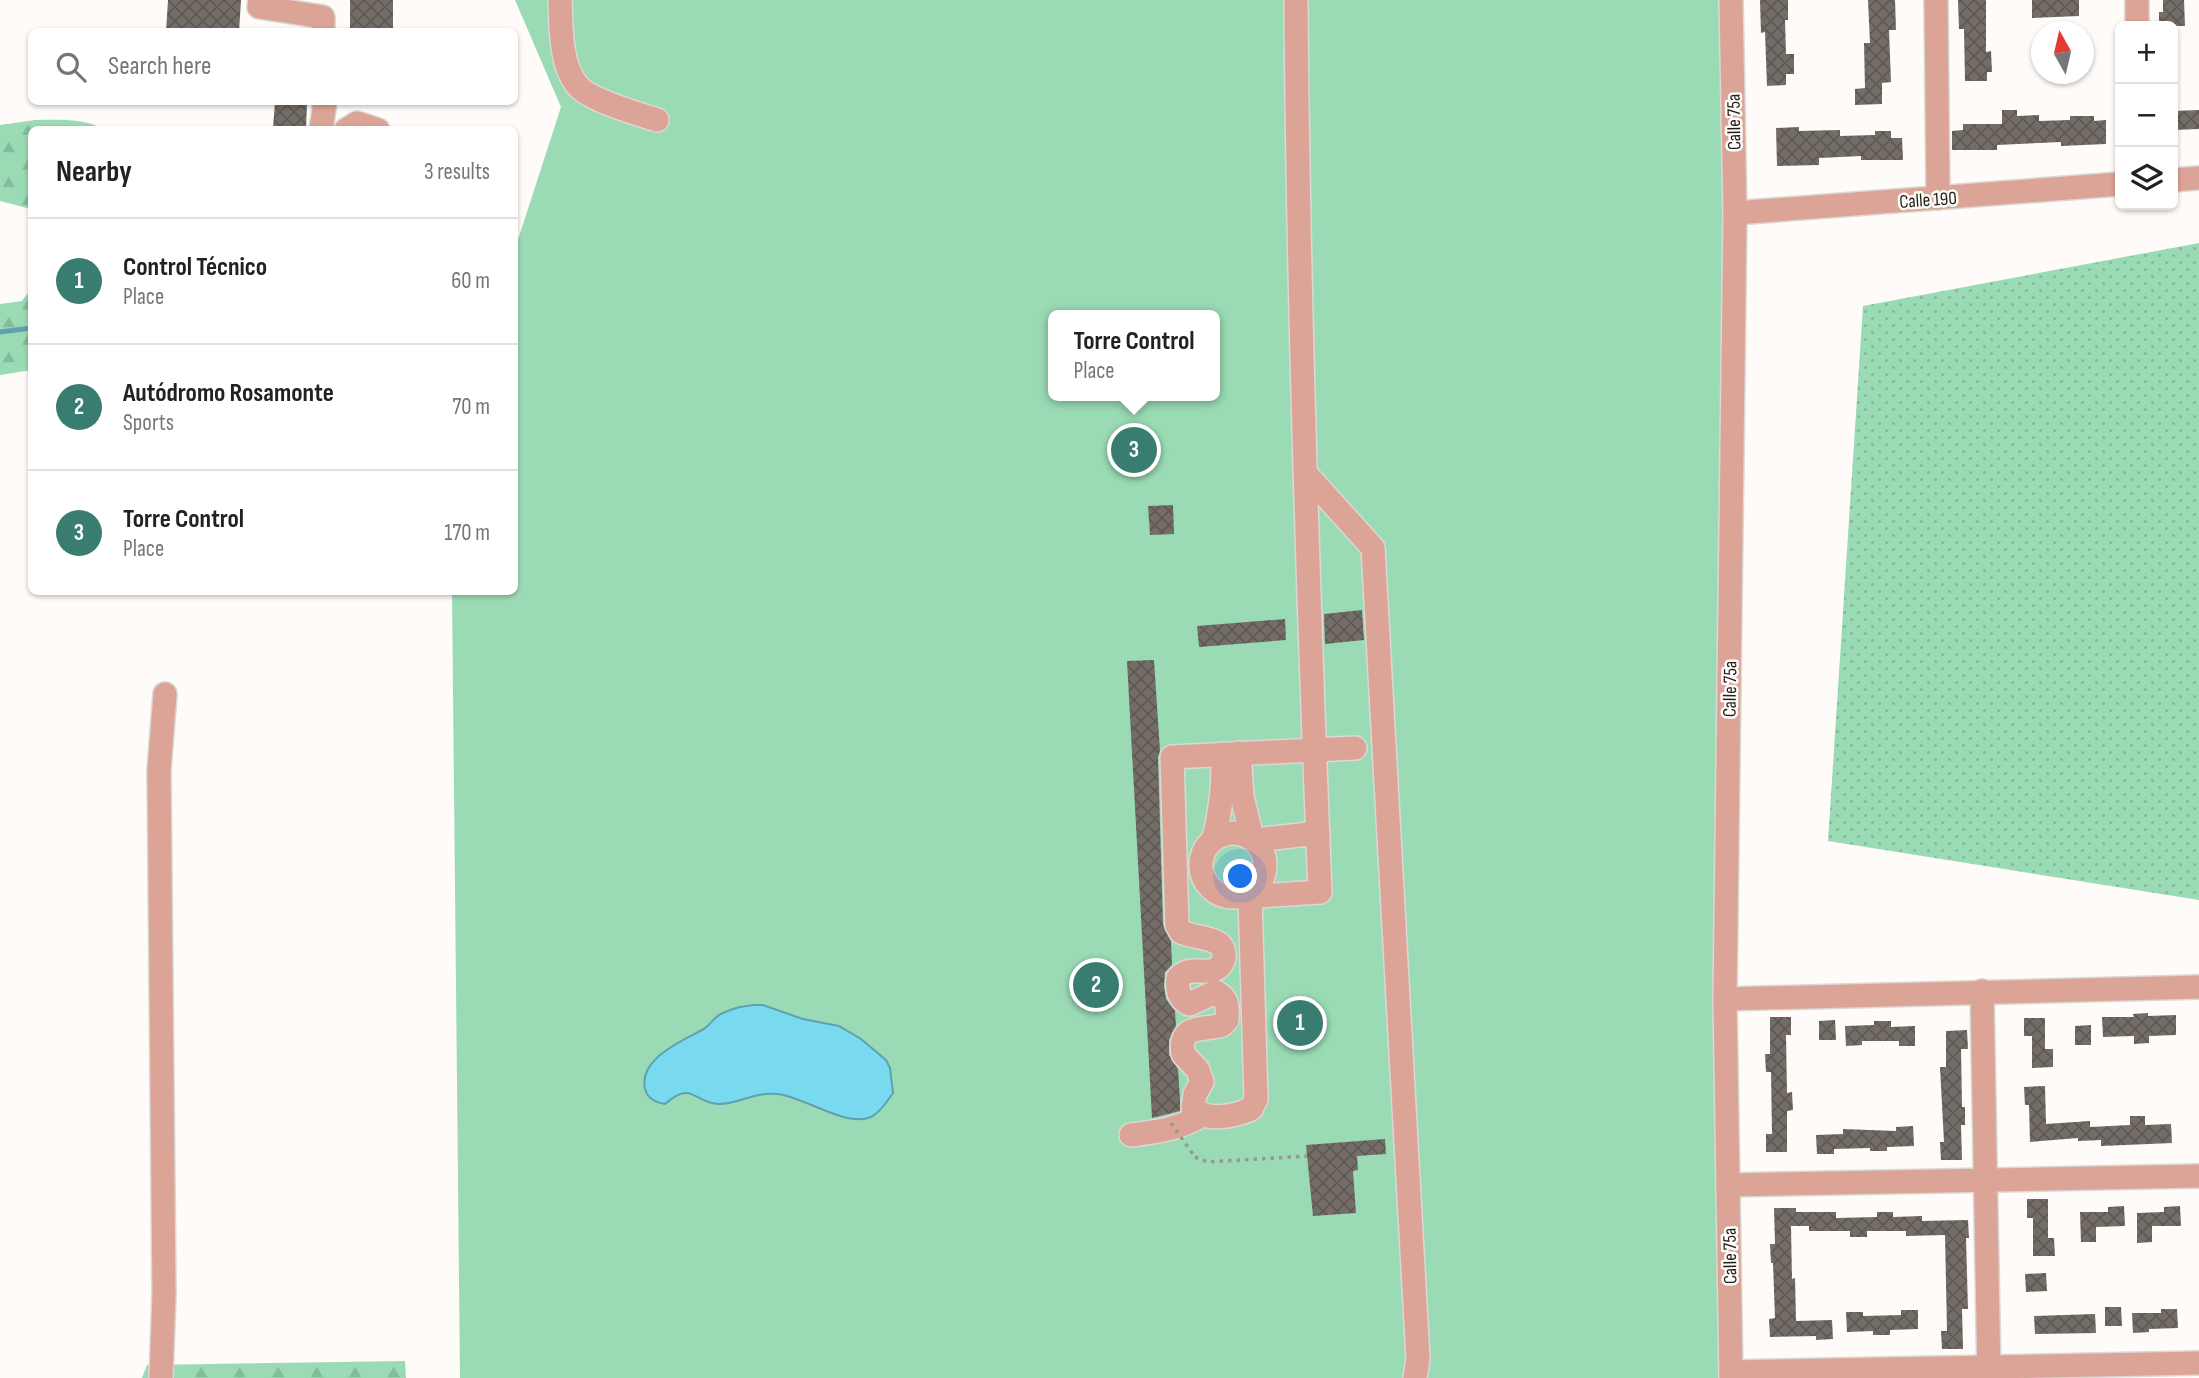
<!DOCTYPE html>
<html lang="en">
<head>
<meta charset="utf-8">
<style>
	:root { --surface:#fff; --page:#f6f6f6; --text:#222; --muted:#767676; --line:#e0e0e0; --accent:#397d71 }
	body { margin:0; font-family:"Sofia Sans Condensed",sans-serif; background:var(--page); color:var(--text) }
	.controls { position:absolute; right:21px; top:21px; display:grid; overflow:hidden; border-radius:10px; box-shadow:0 2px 5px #0004 }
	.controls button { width:63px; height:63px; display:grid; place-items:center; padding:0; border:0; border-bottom:2px solid var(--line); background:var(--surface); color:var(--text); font:35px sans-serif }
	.compass { position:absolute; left:2031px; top:21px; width:63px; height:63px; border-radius:50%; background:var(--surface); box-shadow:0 2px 5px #0004; rotate:352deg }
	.you { position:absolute; left:1241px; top:877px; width:24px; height:24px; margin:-18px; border:5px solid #fff; border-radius:50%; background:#1a73e8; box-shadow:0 0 0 10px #1a73e833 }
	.badge { display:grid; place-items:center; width:46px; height:46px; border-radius:50%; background:var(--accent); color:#fff; font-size:23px; font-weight:700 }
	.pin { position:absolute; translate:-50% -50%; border:4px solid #fff; box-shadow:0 2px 7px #0006 }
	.popup { position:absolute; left:1048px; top:310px; width:172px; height:91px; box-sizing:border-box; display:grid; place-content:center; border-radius:10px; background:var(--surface); filter:drop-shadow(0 2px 5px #0005); font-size:23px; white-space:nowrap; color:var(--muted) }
	.popup b { font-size:26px; color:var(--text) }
	.popup::after { content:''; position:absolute; left:50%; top:100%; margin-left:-14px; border:14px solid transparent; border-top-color:var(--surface) }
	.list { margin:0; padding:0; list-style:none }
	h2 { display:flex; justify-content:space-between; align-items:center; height:91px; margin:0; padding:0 28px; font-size:30px }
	h2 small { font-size:23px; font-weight:400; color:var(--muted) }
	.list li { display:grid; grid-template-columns:46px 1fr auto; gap:21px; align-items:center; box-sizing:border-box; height:126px; padding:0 28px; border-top:2px solid var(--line) }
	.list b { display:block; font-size:26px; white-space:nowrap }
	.list p { margin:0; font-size:23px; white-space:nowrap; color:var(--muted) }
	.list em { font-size:23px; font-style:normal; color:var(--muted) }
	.icon { flex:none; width:38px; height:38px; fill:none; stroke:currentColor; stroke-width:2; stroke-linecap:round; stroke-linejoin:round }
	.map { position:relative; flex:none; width:2199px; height:1378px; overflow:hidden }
	.search { position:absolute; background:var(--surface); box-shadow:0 2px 5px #0004; left:28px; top:28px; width:490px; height:77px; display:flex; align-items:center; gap:18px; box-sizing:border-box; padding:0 24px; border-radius:10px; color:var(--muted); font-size:26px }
	.panel { position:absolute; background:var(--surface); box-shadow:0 2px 5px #0004; left:28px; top:126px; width:490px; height:469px; border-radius:10px }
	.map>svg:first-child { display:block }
	.grass { fill:url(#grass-dots) }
	.forest { fill:url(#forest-firs) }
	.garden { fill:#9adbb5; fill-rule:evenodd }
	.water { fill:#79d9ee; stroke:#5fa1af; stroke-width:2 }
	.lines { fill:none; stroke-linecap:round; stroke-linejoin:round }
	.stream { stroke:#5fa1af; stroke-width:5 }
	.building { fill:url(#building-cross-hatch) }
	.minor-casing { stroke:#dbd8d5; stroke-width:26 }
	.path { stroke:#999693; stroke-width:3.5; stroke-dasharray:3.5 5; stroke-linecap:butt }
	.minor { stroke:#dca496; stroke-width:23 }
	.path-bridge { stroke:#999693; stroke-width:3.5; stroke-dasharray:3.5 5; stroke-linecap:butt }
	.labels { text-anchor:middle; stroke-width:5; stroke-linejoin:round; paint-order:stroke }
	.street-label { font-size:19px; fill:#211e1b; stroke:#fefbf8 }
</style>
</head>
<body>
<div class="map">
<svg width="2199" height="1378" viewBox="0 0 2199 1378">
	<defs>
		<pattern id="grass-dots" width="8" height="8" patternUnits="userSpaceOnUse" patternTransform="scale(1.75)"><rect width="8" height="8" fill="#9adbb5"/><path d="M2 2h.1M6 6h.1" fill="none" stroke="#84bc9b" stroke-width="1.8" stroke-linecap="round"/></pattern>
		<pattern id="forest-firs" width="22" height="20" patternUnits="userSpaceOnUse" patternTransform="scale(1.75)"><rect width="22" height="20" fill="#9adbb5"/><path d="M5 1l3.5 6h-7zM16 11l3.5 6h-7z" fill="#84bc9b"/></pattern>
		<pattern id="building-cross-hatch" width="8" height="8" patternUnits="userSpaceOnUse" patternTransform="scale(1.75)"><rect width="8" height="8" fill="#746d67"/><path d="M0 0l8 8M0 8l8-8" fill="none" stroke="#5f5954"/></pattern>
	</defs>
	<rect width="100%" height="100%" fill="#fefbf8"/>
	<path class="grass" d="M2199 243V900L1828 841 1863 306Z"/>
	<g class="forest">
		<path d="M35 120C56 120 84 118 103 129L32 130 31 209 0 201V125Z"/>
		<path d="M31 289V370L0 375V304L22 301Z"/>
		<path d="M405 1361 406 1378H142L147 1365Z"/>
	</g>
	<path class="garden" d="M515 0H1731L1735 1378H460L452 592H514L515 249 561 107ZM1054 315H1214V396H1054Z"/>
	<path class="water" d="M754 1005H763L803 1019 839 1026 861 1039 886 1060 890 1068 893 1093C887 1101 880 1113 871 1117 846 1128 803 1096 777 1094 752 1092 740 1104 719 1104 694 1104 693 1079 665 1104 655 1102 648 1099 645 1089 638 1059 682 1041 702 1030 710 1026 714 1016 723 1013 733 1008 743 1006 754 1005Z"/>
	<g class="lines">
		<path class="stream" d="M0 332 32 328"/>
	</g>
	<g class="building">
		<path d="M168 0H241L239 32H166Z"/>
		<rect x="350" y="0" width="43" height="32"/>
		<path d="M1760 0H1788V20H1785L1786 54H1794V74H1786V85L1767 86 1765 32 1761 33Z"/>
		<path d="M1868 0H1895L1896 30H1889L1891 82 1882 83V104L1855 105V89L1865 88 1864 43H1870Z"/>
		<path d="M1958 0H1986V52L1991 51 1992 72H1987V81H1965L1964 29H1959Z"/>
		<path d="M2032 0H2079V16L2032 18Z"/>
		<path d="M2163 0H2184L2185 26H2159V12H2163Z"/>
		<path d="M275 102H307L306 130 273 128Z"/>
		<path d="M2002 110H2017V116L2039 115V121L2070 120V116H2094V121L2106 120V144L2061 146V142L2039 143 1997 145V150H1952V131L1963 130V124H2002Z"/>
		<path d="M2199 110V129L2173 130V111Z"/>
		<path d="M1799 127V131L1840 130V136L1875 135V131H1891V138H1902L1903 160H1861V156L1819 158V165L1777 166 1776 128Z"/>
		<path d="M1123 436 1151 441 1153 457 1134 464V472L1118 463 1115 444Z"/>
		<path d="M1173 505 1174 534 1150 535 1148 506Z"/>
		<path d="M1362 610 1364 640 1325 644 1324 614Z"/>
		<path d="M1285 619 1286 640 1199 647 1197 626Z"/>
		<path d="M1154 660 1160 751 1158 757 1163 925 1171 941 1172 965 1165 972 1164 986 1166 999 1175 1011 1176 1026 1169 1040V1055L1178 1069 1180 1100V1111L1152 1118 1127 661Z"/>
		<path d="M1313 1001 1317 1042 1286 1045 1282 1004Z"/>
		<path d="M2148 1013V1016L2176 1015V1035L2149 1036V1043L2134 1044V1036L2103 1037 2102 1017H2134L2133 1014Z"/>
		<path d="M1770 1017H1791V1035H1786L1787 1093 1792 1092 1793 1110 1787 1111V1152H1766V1134H1772L1771 1072H1766L1765 1054H1770Z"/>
		<path d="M2024 1018H2045V1049H2053V1067L2032 1068V1036H2024Z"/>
		<path d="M1835 1020 1836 1040H1819V1021Z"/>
		<path d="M1874 1021H1891V1027L1915 1026V1046H1899V1041H1862V1045L1846 1046 1845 1026 1874 1025Z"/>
		<path d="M2091 1025V1045H2075V1026Z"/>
		<path d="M1967 1030 1968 1049H1961L1962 1107H1965V1125H1961L1962 1160H1941L1940 1142H1944L1940 1067H1946V1031Z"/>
		<path d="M2045 1086 2046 1124 2090 1121V1127L2130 1125V1116H2145V1125L2171 1124 2172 1143 2101 1146V1140L2078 1141V1138L2030 1142 2029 1105H2025L2024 1087Z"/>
		<path d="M1913 1126 1914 1146 1887 1147V1151H1870V1148L1834 1149V1154H1817L1816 1135 1843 1134V1129L1896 1131V1127Z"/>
		<path d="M1385 1139 1386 1154 1357 1156 1358 1170 1353 1171 1356 1213 1313 1216 1306 1145Z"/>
		<path d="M2027 1199H2048V1238H2054L2055 1256H2033V1218H2027Z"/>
		<path d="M2124 1206 2125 1226 2096 1227V1242H2081L2080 1212H2108V1207Z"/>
		<path d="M2180 1206 2181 1226H2152V1242L2137 1243V1213L2164 1212V1207Z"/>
		<path d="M1774 1208H1796V1212H1836V1218L1877 1217V1212H1893V1217L1922 1216V1221L1968 1220 1969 1238H1966L1968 1309H1962L1963 1349H1942L1941 1331H1947L1945 1235 1906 1236V1231H1867V1237H1850V1231H1809V1226H1791L1792 1279 1795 1278 1796 1321 1832 1320 1833 1339 1816 1340V1336L1770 1337 1769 1319 1775 1318 1773 1263H1771L1770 1244H1775Z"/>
		<path d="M2046 1273 2047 1291 2026 1292 2025 1274Z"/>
		<path d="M2105 1307H2121L2122 1326H2105Z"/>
		<path d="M2161 1309H2177L2178 1328 2149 1329V1332L2133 1333 2132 1313H2161Z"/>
		<path d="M1901 1310H1918V1329L1890 1330V1335H1873V1331L1847 1332 1846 1312H1863V1316L1901 1315Z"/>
		<path d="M2095 1314 2096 1333 2035 1334 2034 1316Z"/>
	</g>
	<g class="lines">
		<g class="minor-casing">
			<g id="minor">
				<path d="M260 0 259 7 323 17V32"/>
				<path d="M560 0C561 26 560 64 577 85 588 100 639 114 657 120"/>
				<path d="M1731 0 1735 213 1725 999 1731 1378"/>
				<path d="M1936 0 1938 198"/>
				<path d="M2137 0V26"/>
				<path d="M321 130 325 102"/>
				<path d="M346 130 357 123 378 130"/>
				<path d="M2173 180 2199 178"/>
				<path d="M1735 213 2120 184"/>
				<path d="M1306 474 1373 548 1418 1359 1415 1378"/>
				<path d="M1239 753 1242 796 1252 838"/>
				<circle cx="1233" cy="865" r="32"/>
				<path d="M1214 839C1220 811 1225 783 1222 754"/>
				<path d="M1255 840 1318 833"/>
				<path d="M1250 896 1256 1099 1251 1109C1235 1116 1205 1123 1193 1107L1195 1094 1202 1082 1198 1070 1183 1054C1178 1023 1203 1031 1222 1025L1227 1020C1228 1008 1228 998 1216 992L1189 1004C1178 998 1177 990 1178 978 1189 966 1200 974 1214 970 1225 966 1228 950 1218 943 1208 937 1192 937 1181 932L1177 925 1172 757 1355 748"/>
				<path d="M1244 897 1320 892C1308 595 1298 297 1296 0"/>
				<path d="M1982 991 1989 1378"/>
				<path d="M1725 999 2199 987"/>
				<path d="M1131 1135C1156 1132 1180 1129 1202 1115"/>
				<path d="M1728 1185 2199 1176"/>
				<path d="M1731 1372 2199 1363"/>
				<path d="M161 1378 164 1295 159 770 165 694"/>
			</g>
		</g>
		<path class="path" d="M1195 1157 1208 1162 1307 1156"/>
		<use href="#minor" class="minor"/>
		<path class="path-bridge" d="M1171 1123 1195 1157"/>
	</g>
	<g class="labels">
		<g class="street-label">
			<text transform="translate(1733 122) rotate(-91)" y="7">Calle 75a</text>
			<text transform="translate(1928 199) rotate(-4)" y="7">Calle 190</text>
			<text transform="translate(1729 689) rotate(-89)" y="7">Calle 75a</text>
			<text transform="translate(1729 1256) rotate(-91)" y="7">Calle 75a</text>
		</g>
	</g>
</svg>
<div class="controls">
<button>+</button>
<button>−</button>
<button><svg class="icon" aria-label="layers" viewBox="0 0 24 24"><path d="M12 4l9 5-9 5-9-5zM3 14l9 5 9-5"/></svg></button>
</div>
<svg class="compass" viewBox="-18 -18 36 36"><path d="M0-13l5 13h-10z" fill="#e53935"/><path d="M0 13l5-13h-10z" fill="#767676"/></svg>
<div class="you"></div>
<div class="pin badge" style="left:1300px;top:1023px">1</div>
<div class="pin badge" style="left:1096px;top:985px">2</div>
<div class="pin badge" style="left:1134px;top:450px">3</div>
<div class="popup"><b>Torre Control</b>Place</div>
<div class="search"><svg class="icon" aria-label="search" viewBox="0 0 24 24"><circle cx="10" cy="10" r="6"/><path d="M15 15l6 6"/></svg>Search here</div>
<section class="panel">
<h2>Nearby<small>3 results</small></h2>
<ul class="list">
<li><span class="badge">1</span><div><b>Control Técnico</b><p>Place</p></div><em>60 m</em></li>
<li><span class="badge">2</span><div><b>Autódromo Rosamonte</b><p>Sports</p></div><em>70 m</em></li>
<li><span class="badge">3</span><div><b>Torre Control</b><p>Place</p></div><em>170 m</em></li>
</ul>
</section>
</div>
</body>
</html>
